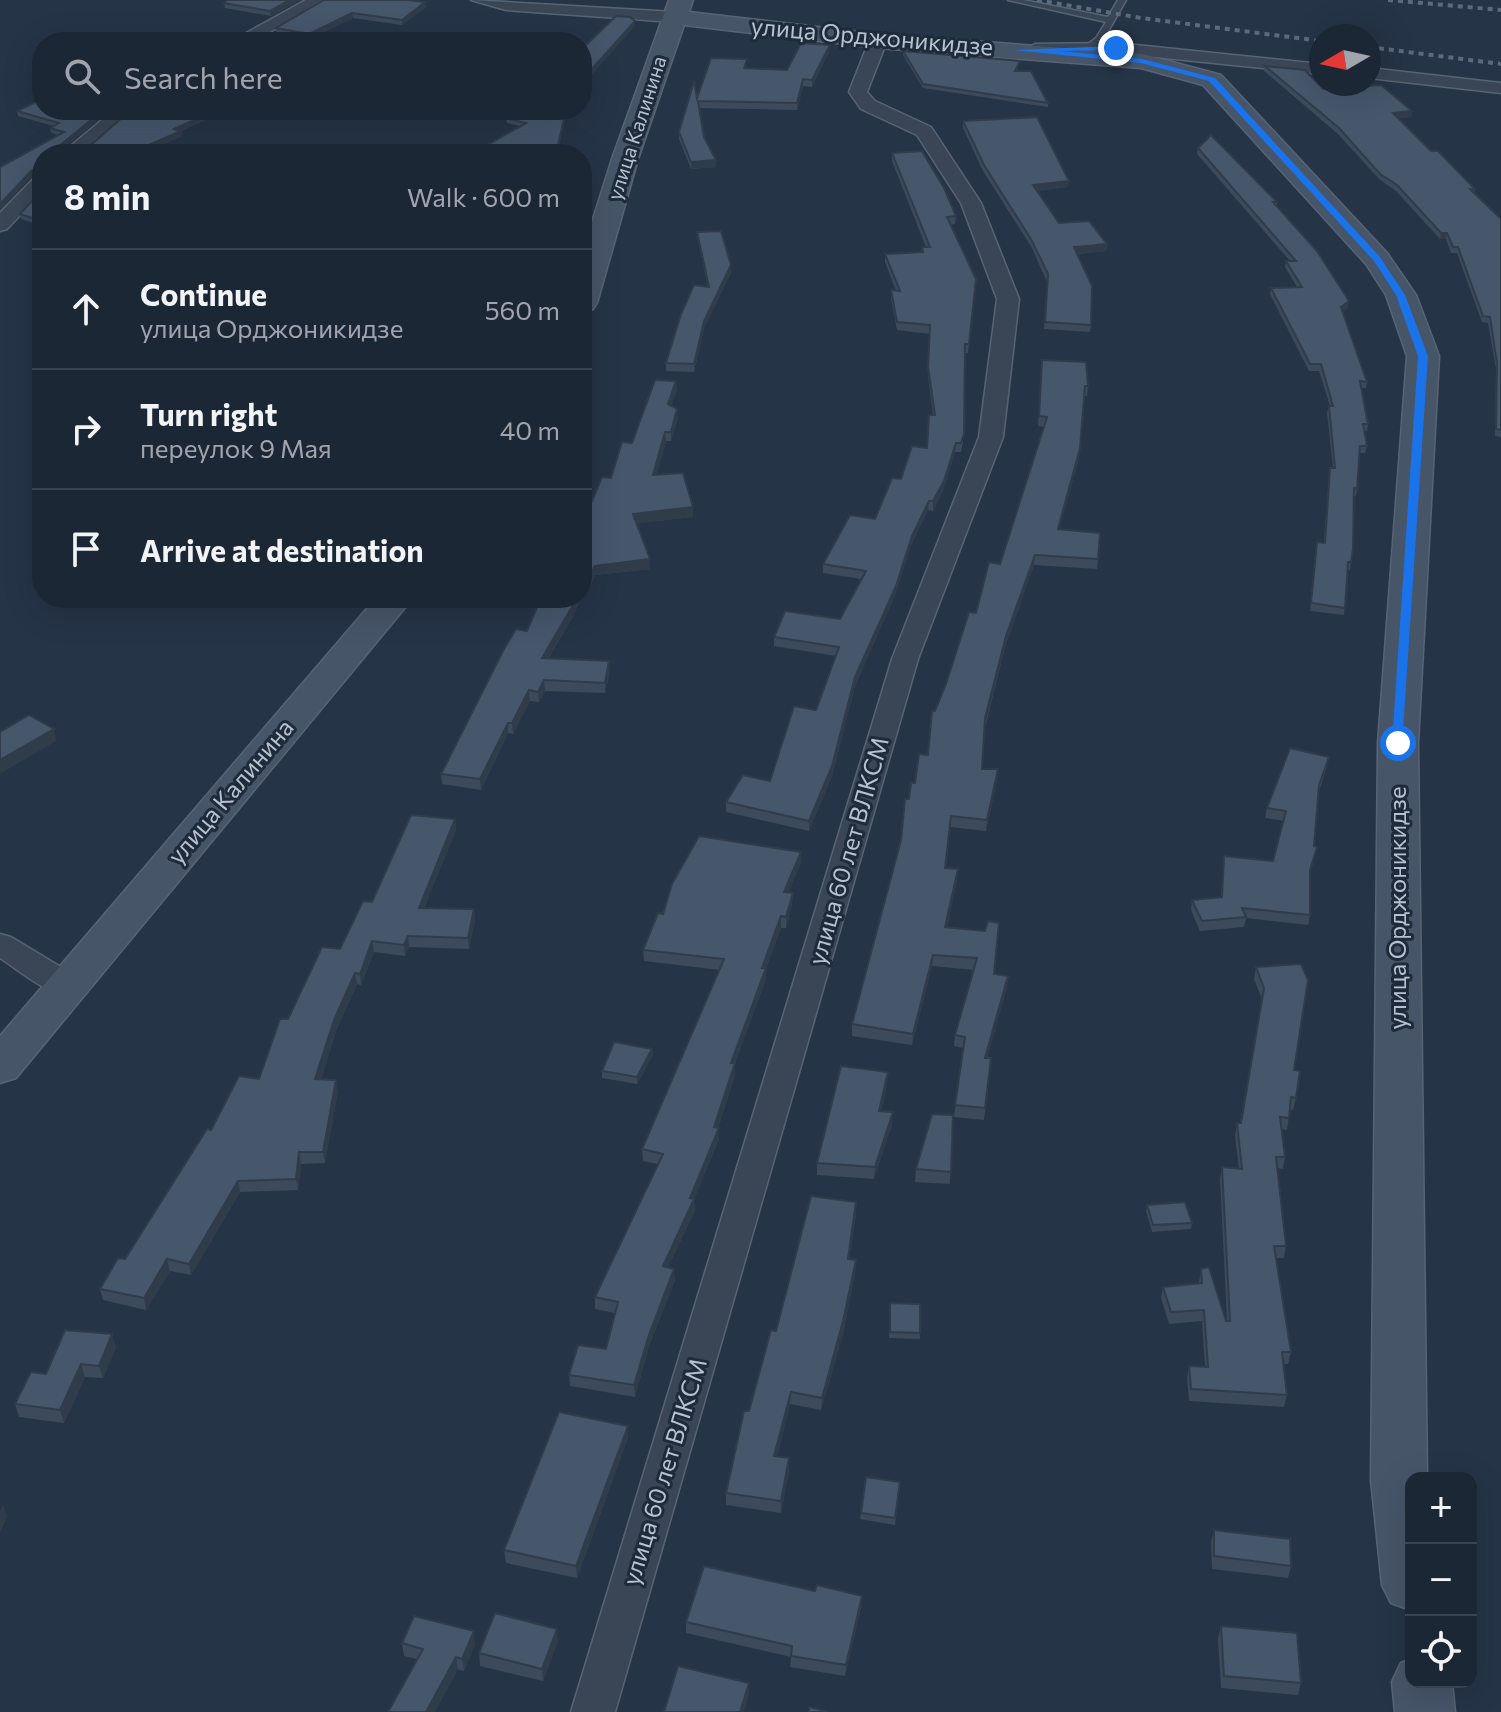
<!DOCTYPE html>
<html lang="en">
<head>
<meta charset="utf-8">
<style>
	:root { --surface:#1c2735; --page:#252f3d; --text:#f1f3f6; --muted:#a0a5ad; --line:#3a4450 }
	body { margin:0; font-family:Commissioner,sans-serif; background:var(--page); color:var(--text) }
	.controls { position:absolute; right:24px; bottom:24px; display:grid; overflow:hidden; border-radius:16px; box-shadow:0 8px 32px #0002 }
	.controls button { width:72px; height:72px; display:grid; place-items:center; padding:0; border:0; border-bottom:2px solid var(--line); background:var(--surface); color:var(--text); font:40px sans-serif }
	.compass { position:absolute; left:1309px; top:24px; width:72px; height:72px; border-radius:50%; background:var(--surface); box-shadow:0 8px 32px #0002; rotate:261deg }
	.stop { position:absolute; width:24px; height:24px; margin:-18px; border:6px solid #1a73e8; border-radius:50%; background:#fff }
	.stop.end { background:#1a73e8; border-color:#fff; box-shadow:0 2px 8px #0008 }
	.list { margin:0; padding:0; list-style:none }
	h2 { display:flex; justify-content:space-between; align-items:center; height:104px; margin:0; padding:0 32px; font-size:34px }
	h2 small { font-size:26px; font-weight:400; color:var(--muted) }
	.list li { display:grid; grid-template-columns:52px 1fr auto; gap:24px; align-items:center; box-sizing:border-box; height:120px; padding:0 32px; border-top:2px solid var(--line) }
	.list b { display:block; font-size:30px; white-space:nowrap }
	.list p { margin:0; font-size:26px; white-space:nowrap; color:var(--muted) }
	.list em { font-size:26px; font-style:normal; color:var(--muted) }
	.icon { flex:none; width:44px; height:44px; fill:none; stroke:currentColor; stroke-width:2; stroke-linecap:round; stroke-linejoin:round }
	.map { position:relative; flex:none; width:1501px; height:1712px; overflow:hidden }
	.search { position:absolute; background:var(--surface); box-shadow:0 8px 32px #0002; left:32px; top:32px; width:560px; height:88px; display:flex; align-items:center; gap:20px; box-sizing:border-box; padding:0 28px; border-radius:32px; color:var(--muted); font-size:30px }
	.panel { position:absolute; background:var(--surface); box-shadow:0 8px 32px #0002; left:32px; top:144px; width:560px; height:464px; border-radius:32px }
	.map>svg:first-child { display:block }
	.lines { fill:none; stroke-linecap:round; stroke-linejoin:round }
	.lane-casing { stroke:#586473; stroke-width:3 }
	.street-casing { stroke:#586473; stroke-width:3 }
	.secondary-casing { stroke:#586473; stroke-width:3 }
	.lane { fill:#3a4656; fill-rule:evenodd }
	.street { fill:#3a4656; fill-rule:evenodd }
	.secondary { fill:#475569; fill-rule:evenodd }
	.rail { stroke:#5b6a7d; stroke-width:4; stroke-dasharray:5 5; stroke-linecap:butt }
	.wall { fill:#3c4a5c }
	.shaded-wall { fill:#313c4b }
	.building { fill:#46566b; stroke:#313c4b; stroke-width:2 }
	.route { fill:#1a73e8 }
	.labels { text-anchor:middle; stroke-width:6; stroke-linejoin:round; paint-order:stroke }
	.far-street-label { font-size:20px; fill:#b8c1cf; stroke:#1e2b3b }
	.street-label { font-size:24px; fill:#b8c1cf; stroke:#1e2b3b }
</style>
</head>
<body>
<div class="map">
<svg width="1501" height="1712" viewBox="0 0 1501 1712">
	<rect width="100%" height="100%" fill="#253447"/>
	<g class="lines">
		<g class="lane-casing">
			<path id="lane" d="M1008 0H1023L1108 17 1118 0H1126L1102 42 1086 51 1082 49 1096 38 1106 22Z"/>
		</g>
		<g class="street-casing">
			<g id="street">
				<path d="M306 0H327L252 42H230Z"/>
				<path d="M471 0 674 12 683 17 674 22 506 10Z"/>
				<path d="M878 36 887 41 867 92 875 101 931 127 981 203 1019 299 1003 437 918 659 615 1712H571L892 659 979 437 997 299 961 203 917 135 861 109 849 92 869 41Z"/>
				<path d="M1116 43 1321 64V74L1116 53 1035 54 1026 49 1035 44Z"/>
				<path d="M1369 68 1501 83V93L1369 78Z"/>
				<path d="M114 110H134L83 154H61Z"/>
				<path d="M42 175V192L7 229 0 231V213L35 177Z"/>
				<path d="M0 934 11 937 79 978 84 986 79 994C53 1001 22 972 0 958Z"/>
			</g>
		</g>
		<g class="secondary-casing">
			<g id="secondary">
				<path d="M669 0H693L689 12 878 34 1142 54 1221 75 1387 253 1416 295 1439 356 1418 743 1427 1478H1411V1610L1391 1603 1382 1585 1371 1480 1378 743 1407 356 1386 295 1366 264 1203 85 1141 68 878 48 684 25 638 159 597 303 593 309 582 312V254L612 159Z"/>
				<path d="M376 598H413L16 1078 0 1083V1036Z"/>
				<path d="M1411 1659V1682H1452L1455 1712H1395L1392 1682 1401 1663Z"/>
			</g>
		</g>
		<use href="#lane" class="lane"/>
		<use href="#street" class="street"/>
		<use href="#secondary" class="secondary"/>
		<g class="rail">
			<path d="M1037 0 1141 18 1321 41"/>
			<path d="M1388 0 1501 10"/>
			<path d="M1369 47 1501 64"/>
		</g>
	</g>
	<g class="wall">
		<path d="M227 0H300L271 16 225 8 224 3Z"/>
		<path d="M324 0 426 7 402 25 353 18 309 39 276 33V28Z"/>
		<path d="M903 51 1020 61 1017 71 1048 103V107L923 88 903 55Z"/>
		<path d="M829 52 812 87 803 86 797 110 699 108 704 137 716 167 691 169 679 139V132L697 98 747 66 746 68 787 70Z"/>
		<path d="M1265 66 1323 89 1412 111V117L1398 118 1431 151 1475 189 1474 193 1501 219V437L1495 436 1496 369 1488 323 1482 322 1457 253H1451L1446 239H1440L1396 191 1379 179 1338 134 1264 71Z"/>
		<path d="M42 110H110L60 151H84L131 110H227L181 131 182 136 141 154H42V173L33 175 0 210V167L58 135 51 133 50 128 53 126 18 116 17 111Z"/>
		<path d="M567 110 557 154H482V148L519 126 507 123 506 118Z"/>
		<path d="M963 121 1069 181 1068 187 1037 191 1059 223 1107 244 1106 251 1078 254 1091 325 1090 332 1044 329 1047 282 1032 248 983 171 963 128Z"/>
		<path d="M1198 148 1277 202V206L1348 308 1343 312 1367 382 1366 388H1361L1368 424 1367 431H1364L1367 446 1365 453H1359L1357 489 1356 496H1354L1353 549 1350 570 1347 569 1344 615 1310 611 1316 549 1324 543 1329 475 1330 468H1333L1327 413 1329 406H1330L1319 371H1309L1270 294 1271 288 1297 287 1285 267 1286 261H1290L1197 154Z"/>
		<path d="M892 153 956 216 955 224 951 225 976 279 968 353H965L963 443 961 452H955L943 491 933 511 928 510 911 545 895 595 855 686 832 776 809 831 726 812V802L770 781 816 710 836 656 774 646V637L840 619 861 579 823 573V564L875 519 901 479 927 448 933 415 928 376 930 334 897 330 891 299V290L896 291 885 262V254L921 252 922 247H926L892 161Z"/>
		<path d="M42 190V221L36 224 21 219 20 214Z"/>
		<path d="M697 232 731 265V273L704 328 694 372 666 371V363L708 287 698 240Z"/>
		<path d="M1042 360 1088 386 1087 396H1084L1079 458 1059 529 1098 559 1097 569 1034 565 1005 647 985 728 982 769H998L997 780 986 831 950 827 946 868 957 880 947 927 994 974 1008 976 1007 987 987 1058H991L984 1120 954 1117 963 1048 954 1046 955 1035 974 970 932 966 912 1045 852 1036V1024L901 840 909 799 928 755 935 711 976 613 1000 564 1044 427 1038 426Z"/>
		<path d="M676 381 677 390 671 406 678 418 671 441H666L656 475 693 507V517L637 523 650 559V569L595 575 590 588H585L582 595V533L587 534 611 478 632 443Z"/>
		<path d="M574 615 548 659 609 661 610 671 605 693 545 691 539 702 530 701 513 734 508 733 481 790 442 784 441 774 527 631Z"/>
		<path d="M1327 766 1319 791 1314 846 1317 847 1310 874V915L1308 925 1246 918 1244 927 1200 931 1191 910 1192 900 1221 897 1224 856 1273 861 1284 821 1265 818 1267 808Z"/>
		<path d="M455 819 456 830 424 908 474 909 475 920 469 949 409 947 405 956 374 952 361 985 357 984 336 1031 321 1079 338 1091 325 1163 301 1164 298 1190 240 1192 191 1275 170 1271 146 1310 103 1300 100 1289 125 1259 211 1130 259 1079 288 1019 340 949 372 902Z"/>
		<path d="M801 852V863L788 892 793 893 792 904 786 928H781L766 968V979L735 1063V1075L718 1128 719 1139 694 1199 695 1211 668 1267 675 1280 649 1346 635 1397 570 1386 569 1375 606 1349 615 1313 595 1309V1297L658 1164 643 1161 642 1149 720 970 644 961 643 950 663 914Z"/>
		<path d="M1301 964 1294 1070 1296 1098 1293 1110 1290 1109 1287 1130 1282 1129 1285 1157 1283 1169 1277 1168 1286 1246 1284 1258H1275L1291 1352 1288 1364H1284L1287 1395 1284 1407 1189 1401 1187 1378 1189 1366 1205 1367 1202 1321 1169 1324 1161 1298 1163 1287 1199 1283 1201 1269 1227 1321 1220 1179 1222 1167 1239 1169 1235 1135 1237 1123H1240L1262 999 1254 979 1256 967Z"/>
		<path d="M652 1049 653 1055 637 1084 602 1078V1071Z"/>
		<path d="M887 1085 881 1111 892 1124 874 1179 817 1175V1163Z"/>
		<path d="M953 1115 950 1184 915 1182 916 1169Z"/>
		<path d="M856 1202V1214L849 1260H856L855 1273 843 1334 821 1410 790 1404 777 1456 789 1470 781 1513 726 1505V1493L776 1331Z"/>
		<path d="M1147 1205 1192 1223 1191 1229 1152 1232 1146 1211Z"/>
		<path d="M890 1303 920 1304V1339L889 1338Z"/>
		<path d="M116 1347 103 1378 85 1377 64 1423 19 1417 15 1404 46 1374Z"/>
		<path d="M628 1438 577 1578 506 1563 504 1550Z"/>
		<path d="M900 1482 895 1525 860 1519 861 1513Z"/>
		<path d="M1214 1530 1291 1566 1288 1578 1212 1569 1211 1542Z"/>
		<path d="M861 1607 845 1676 790 1667 791 1657 686 1633V1622Z"/>
		<path d="M1221 1626 1301 1683 1298 1695 1221 1688 1218 1639Z"/>
		<path d="M558 1641 543 1681 480 1666 479 1653Z"/>
		<path d="M402 1643 475 1644 464 1671 404 1656Z"/>
	</g>
	<g class="shaded-wall">
		<path d="M290 0H300L271 16 270 11Z"/>
		<path d="M425 2 426 7 402 25V20Z"/>
		<path d="M352 13 353 18 309 39V34Z"/>
		<path d="M635 21V26L582 86V80Z"/>
		<path d="M830 45 829 52 812 87V80Z"/>
		<path d="M803 79V86L797 110V103Z"/>
		<path d="M103 110H110L59 152 58 154V147Z"/>
		<path d="M216 110H227L181 131 182 136 141 154H128L174 129Z"/>
		<path d="M566 110H567L557 154H556Z"/>
		<path d="M1412 111V117L1392 119 1393 113Z"/>
		<path d="M716 160V167L691 169V162Z"/>
		<path d="M40 167 41 172 33 175 0 210V204L32 170Z"/>
		<path d="M1069 181 1068 187 1032 192 1033 185Z"/>
		<path d="M42 216V221L36 224 35 219Z"/>
		<path d="M1441 233H1447L1446 239H1440Z"/>
		<path d="M1107 244 1106 251 1074 254V247Z"/>
		<path d="M731 265V273L704 328 694 372V364L704 321Z"/>
		<path d="M1349 301 1348 308 1340 314 1341 307Z"/>
		<path d="M676 381 677 390 668 414V404Z"/>
		<path d="M677 409 678 418 671 441V432Z"/>
		<path d="M665 432 666 441 654 485 653 475Z"/>
		<path d="M956 443 955 452 943 491 933 511V501Z"/>
		<path d="M1080 448 1079 458 1057 539 1058 529Z"/>
		<path d="M929 501 928 510 911 545 895 595 855 686 832 776 809 831V821L855 677 912 536Z"/>
		<path d="M693 507V517L633 524V514Z"/>
		<path d="M1035 555 1034 565 1005 647 984 729 985 718 1006 636Z"/>
		<path d="M650 559V569L595 575 590 588 589 578 595 566Z"/>
		<path d="M584 578 585 588 582 595V583Z"/>
		<path d="M576 598H581L574 615 542 668V658Z"/>
		<path d="M609 661 610 671 605 693V683Z"/>
		<path d="M544 680 545 691 539 702 538 692Z"/>
		<path d="M529 690 530 701 513 734 512 723Z"/>
		<path d="M508 723V733L481 790 480 779Z"/>
		<path d="M54 729 56 741 0 774V760Z"/>
		<path d="M998 769 997 780 986 831 987 820Z"/>
		<path d="M455 819 456 830 420 919 419 908Z"/>
		<path d="M801 852V863L784 903V892Z"/>
		<path d="M958 869 957 880 945 939V927Z"/>
		<path d="M793 893 792 904 786 928V917Z"/>
		<path d="M474 909 475 920 469 949 468 938Z"/>
		<path d="M781 916V928L766 968V979L731 1074V1063Z"/>
		<path d="M408 936 409 947 405 956 404 945Z"/>
		<path d="M372 941 374 952 361 985 360 974Z"/>
		<path d="M933 955 932 966 912 1045 913 1034Z"/>
		<path d="M355 973 357 984 336 1031 317 1091 315 1079 334 1020Z"/>
		<path d="M1008 976 1007 987 984 1069 985 1058Z"/>
		<path d="M652 1049 653 1055 637 1084V1077Z"/>
		<path d="M735 1063V1075L715 1138 714 1127Z"/>
		<path d="M888 1072 887 1085 878 1123 879 1111Z"/>
		<path d="M336 1080 338 1091 325 1163 323 1152Z"/>
		<path d="M893 1112 892 1124 874 1179 875 1167Z"/>
		<path d="M719 1128V1139L692 1205 694 1199 695 1211 663 1278V1266L690 1198Z"/>
		<path d="M299 1152 301 1164 298 1190 296 1179Z"/>
		<path d="M238 1181 240 1192 191 1275 189 1264Z"/>
		<path d="M856 1202V1214L847 1271 848 1259Z"/>
		<path d="M167 1259 170 1271 146 1310 144 1298Z"/>
		<path d="M856 1260 855 1273 843 1334 821 1410 822 1398Z"/>
		<path d="M674 1269 675 1280 649 1346 635 1397 634 1385 649 1335Z"/>
		<path d="M112 1334 116 1347 103 1378 99 1366Z"/>
		<path d="M81 1364 85 1377 64 1423 60 1410Z"/>
		<path d="M791 1392 790 1404 774 1468V1456Z"/>
		<path d="M628 1426V1438L577 1578 576 1566Z"/>
		<path d="M789 1458V1470L781 1513V1501Z"/>
		<path d="M3 1504 7 1517 0 1533V1511Z"/>
		<path d="M862 1596 861 1607 845 1676 846 1665Z"/>
		<path d="M557 1629 558 1641 543 1681 542 1669Z"/>
		<path d="M474 1631 475 1644 464 1671 462 1659Z"/>
		<path d="M456 1657 458 1670 435 1712H426Z"/>
		<path d="M749 1683V1695L744 1712H740Z"/>
	</g>
	<g class="building">
		<path d="M227 0H290L270 11 224 3Z"/>
		<path d="M324 0H407L425 2 402 20 352 13 309 34 276 28Z"/>
		<path d="M616 16 630 17 635 21 582 80V49Z"/>
		<path d="M801 43 830 45 812 80 803 79 797 103 698 101 704 137 716 160 691 162 679 132 694 81 697 98 711 58 747 59 744 68 787 70Z"/>
		<path d="M903 51 1020 61 1015 71H1031L1048 103 923 84Z"/>
		<path d="M1265 66 1305 70 1323 89 1381 85 1412 111 1393 113 1431 151H1438L1475 189H1470L1501 219V430L1496 429 1497 363 1490 317 1483 316 1458 247H1453L1447 233H1441L1397 185 1380 174 1339 128Z"/>
		<path d="M42 99V110H103L58 147V151H84L131 110H216L174 129 181 131 128 154H42V168L40 167 32 170 0 204V167L64 132 50 128 59 123 17 111Z"/>
		<path d="M520 110H566L556 154H482L487 150 482 148 526 123 506 118Z"/>
		<path d="M1037 117 1069 181 1033 185 1059 223 1089 221 1107 244 1074 247 1092 286 1091 325 1045 322 1048 274 1032 241 984 165 963 121Z"/>
		<path d="M1211 135 1277 202H1273L1317 251 1349 301 1341 307 1367 382 1360 381 1368 424H1363L1367 446H1360L1357 489 1354 488 1353 549 1351 562H1348L1345 608 1311 603 1317 542 1325 543 1330 468H1335L1329 406H1333L1321 364H1310L1271 288 1302 287 1286 261H1296L1198 148Z"/>
		<path d="M922 151 944 188 956 216 947 217 976 279 969 344H965L964 434 961 443H956L944 481 933 501H929L912 536 896 586 855 677 832 766 809 821 726 802 743 775 770 781 794 706 816 710 839 647 774 637 785 611 840 619 866 571 823 564 850 515 875 519 892 478 901 479 912 446 927 448 929 415H935L928 367 930 325 897 322 891 290 900 291 885 254 923 252 922 247H930L892 153Z"/>
		<path d="M42 190V216L35 219 20 214Z"/>
		<path d="M721 231 731 265 704 321 694 364 666 363 681 314 694 285 709 287 697 232Z"/>
		<path d="M1042 360 1086 362 1088 386H1085L1080 448 1058 529 1100 533 1098 559 1035 555 1006 636 985 718 982 769H998L987 820 951 816 945 868 958 869 945 927 985 931 988 921 999 923 994 974 1008 976 985 1058H991L985 1108 955 1105 965 1037 955 1035 977 958 933 955 913 1034 852 1024 901 840 905 799H909L911 783H915L919 754 928 755 932 711H935L946 684 969 612 976 613 989 562 1000 564 1047 417 1039 416Z"/>
		<path d="M655 380 676 381 668 404 677 409 671 432H665L653 475 683 473 693 507 633 514 650 559 595 566 589 578H584L582 583V533L587 534V513L602 477 611 478 622 442 632 443Z"/>
		<path d="M541 598H576L573 605 542 658 609 661 605 683 544 680 538 692 529 690 512 723H508L480 779 441 774 503 651 516 629 527 631Z"/>
		<path d="M29 715 54 729 0 760V732Z"/>
		<path d="M1290 748 1329 757 1319 785 1314 846 1317 847 1310 870V915L1242 908 1246 917 1202 921 1192 900 1222 897 1224 856 1273 861 1286 811 1267 808Z"/>
		<path d="M411 815 455 819 419 908 474 909 468 938 408 936 404 945 372 941 360 974 355 973 334 1020 315 1079 336 1080 323 1152H299L296 1179 238 1181 189 1264 167 1259 144 1298 100 1289 118 1258 125 1259 207 1129 211 1130 239 1076 259 1079 280 1019H288L322 947 340 949 363 901 372 902Z"/>
		<path d="M699 836 801 852 784 892 793 893 786 917 781 916 762 968H766L731 1063H735L714 1127 719 1128 690 1198 694 1199 663 1266 674 1269 649 1335 634 1385 569 1375 578 1345 606 1349 618 1302 595 1297 663 1154 642 1149 724 959 643 950 658 913 663 914 672 884Z"/>
		<path d="M1301 964 1308 980 1294 1070 1300 1071 1296 1098 1291 1097 1289 1118 1280 1117 1285 1157H1276L1286 1246H1274L1291 1352H1282L1287 1395 1191 1389 1189 1366 1208 1367 1204 1310 1171 1312 1163 1287 1202 1283 1201 1269 1209 1267 1226 1321H1230L1222 1167 1242 1169 1237 1123H1241L1264 988 1256 967Z"/>
		<path d="M614 1042 652 1049 637 1077 602 1071Z"/>
		<path d="M841 1066 888 1072 879 1111 893 1112 875 1167 817 1163Z"/>
		<path d="M932 1114 953 1115 951 1172 916 1169Z"/>
		<path d="M811 1196 856 1202 848 1259 856 1260 843 1321 822 1398 791 1392 774 1456 789 1458 781 1501 726 1493 744 1411H749L771 1330 776 1331Z"/>
		<path d="M1185 1202 1192 1223 1153 1225 1147 1205Z"/>
		<path d="M890 1303 920 1304V1333L890 1332Z"/>
		<path d="M65 1330 112 1334 99 1366 81 1364 60 1410 15 1404 31 1372 46 1374Z"/>
		<path d="M559 1412 628 1426 576 1566 504 1550Z"/>
		<path d="M866 1477 900 1482 895 1518 861 1513Z"/>
		<path d="M1214 1530 1290 1539 1291 1566 1214 1556Z"/>
		<path d="M704 1566 815 1591 817 1585 862 1596 846 1665 791 1656 792 1646 686 1622Z"/>
		<path d="M495 1613 557 1629 542 1669 479 1653Z"/>
		<path d="M414 1616 474 1631 462 1659 456 1657 426 1712H388L423 1649 402 1643Z"/>
		<path d="M1221 1626 1297 1633 1301 1683 1224 1676Z"/>
		<path d="M678 1666 749 1683 740 1712H664Z"/>
		<path d="M810 1707 828 1712H808Z"/>
	</g>
	<path class="route" d="M1116 46 1119 50 1060 51 1142 59 1215 78 1380 257 1405 295 1428 356 1402 746 1392 743 1418 356 1396 295 1374 261 1209 81 1141 63 1013 50Z"/>
	<g class="labels">
		<g class="far-street-label">
			<text transform="translate(637 128) rotate(-72)" y="7">улица Калинина</text>
		</g>
		<g class="street-label">
			<text transform="translate(872 37) rotate(5)" y="8">улица Орджоникидзе</text>
			<text transform="translate(231 792) rotate(-50)" y="8">улица Калинина</text>
			<text transform="translate(849 851) rotate(-74)" y="8">улица 60 лет ВЛКСМ</text>
			<text transform="translate(1398 908) rotate(-90)" y="8">улица Орджоникидзе</text>
			<text transform="translate(665 1472) rotate(-73)" y="8">улица 60 лет ВЛКСМ</text>
		</g>
	</g>
</svg>
<div class="controls">
<button>+</button>
<button>−</button>
<button><svg class="icon" aria-label="locate" viewBox="0 0 24 24"><circle cx="12" cy="12" r="6"/><path d="M12 2v4M12 18v4M2 12h4M18 12h4"/></svg></button>
</div>
<svg class="compass" viewBox="-18 -18 36 36"><path d="M0-13l5 13h-10z" fill="#e53935"/><path d="M0 13l5-13h-10z" fill="#a0a5ad"/></svg>
<div class="stop" style="left:1398px;top:743px"></div>
<div class="stop end" style="left:1116px;top:48px"></div>
<div class="search"><svg class="icon" aria-label="search" viewBox="0 0 24 24"><circle cx="10" cy="10" r="6"/><path d="M15 15l6 6"/></svg>Search here</div>
<section class="panel">
<h2>8 min<small>Walk · 600 m</small></h2>
<ul class="list">
<li><svg class="icon" aria-label="ahead" viewBox="0 0 24 24"><path d="M12 20V5M6 11l6-6 6 6"/></svg><div><b>Continue</b><p>улица Орджоникидзе</p></div><em>560 m</em></li>
<li><svg class="icon" aria-label="right" viewBox="0 0 24 24"><path d="M7 20v-9h11M14 6l5 5-5 5"/></svg><div><b>Turn right</b><p>переулок 9 Мая</p></div><em>40 m</em></li>
<li><svg class="icon" aria-label="arrive" viewBox="0 0 24 24"><path d="M6 21V4h12l-3 4 3 4H6"/></svg><div><b>Arrive at destination</b></div></li>
</ul>
</section>
</div>
</body>
</html>
